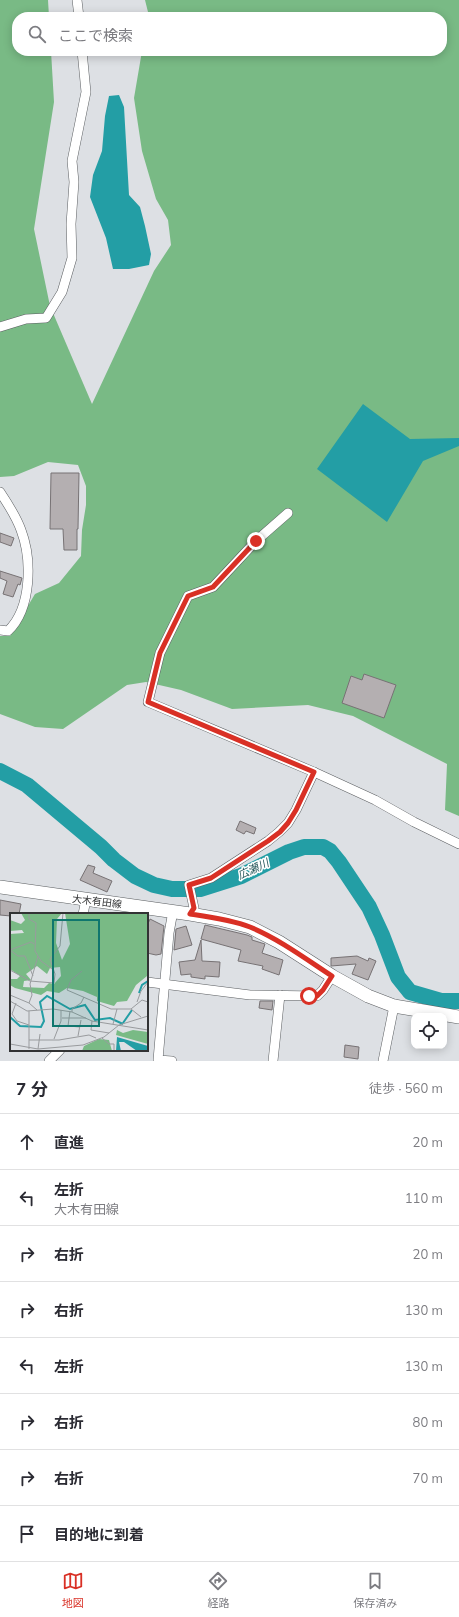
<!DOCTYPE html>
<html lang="ja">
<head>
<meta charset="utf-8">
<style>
	:root { --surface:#fff; --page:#f7f7f7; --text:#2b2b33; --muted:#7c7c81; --line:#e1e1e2; --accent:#d93025 }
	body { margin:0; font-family:Mulish,"Noto Sans JP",sans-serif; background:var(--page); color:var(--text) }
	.controls { position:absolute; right:12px; bottom:12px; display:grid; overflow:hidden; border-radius:8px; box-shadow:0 2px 10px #0003 }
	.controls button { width:36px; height:36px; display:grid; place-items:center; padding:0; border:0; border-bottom:1px solid var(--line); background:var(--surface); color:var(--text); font:20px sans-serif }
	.stop { position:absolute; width:12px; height:12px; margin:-9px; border:3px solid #d93025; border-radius:50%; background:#fff }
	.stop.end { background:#d93025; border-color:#fff; box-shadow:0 1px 4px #0008 }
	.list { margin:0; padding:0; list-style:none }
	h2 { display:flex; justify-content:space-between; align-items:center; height:52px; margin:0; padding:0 16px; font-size:17px }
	h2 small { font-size:13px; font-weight:400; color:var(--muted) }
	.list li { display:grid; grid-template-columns:26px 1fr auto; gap:12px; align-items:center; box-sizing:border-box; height:56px; padding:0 16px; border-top:1px solid var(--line) }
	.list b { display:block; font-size:15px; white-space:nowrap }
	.list p { margin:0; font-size:13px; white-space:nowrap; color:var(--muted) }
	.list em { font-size:13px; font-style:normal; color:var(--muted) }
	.icon { flex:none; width:22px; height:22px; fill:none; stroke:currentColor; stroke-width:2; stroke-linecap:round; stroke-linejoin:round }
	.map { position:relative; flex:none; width:459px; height:1061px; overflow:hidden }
	.search { position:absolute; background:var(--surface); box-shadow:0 2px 10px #0003; left:12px; right:12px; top:12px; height:44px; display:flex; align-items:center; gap:10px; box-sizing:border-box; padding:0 14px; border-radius:16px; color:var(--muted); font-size:15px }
	.sheet { height:500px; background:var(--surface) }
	nav { display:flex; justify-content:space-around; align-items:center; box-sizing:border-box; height:56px; border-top:1px solid var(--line); background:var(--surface); font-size:11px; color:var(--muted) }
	nav a { display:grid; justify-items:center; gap:2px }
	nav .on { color:var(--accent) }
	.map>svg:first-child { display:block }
	.forest { fill:#79ba85 }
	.water { fill:#239ea5 }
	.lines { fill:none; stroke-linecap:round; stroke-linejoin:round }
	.river { stroke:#239ea5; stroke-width:16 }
	.building { fill:#b4afb1; stroke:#777274 }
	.street-casing { stroke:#5b5e61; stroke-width:10 }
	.secondary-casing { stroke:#5b5e61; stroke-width:14 }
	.street { stroke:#fff; stroke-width:9 }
	.secondary { stroke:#fff; stroke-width:13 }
	.route { stroke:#d93025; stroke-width:5 }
	.labels { text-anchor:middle; stroke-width:3; stroke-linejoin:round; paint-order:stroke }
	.street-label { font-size:10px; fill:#323334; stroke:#fff }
	.water-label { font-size:11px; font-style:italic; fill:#26575a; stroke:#fff }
	.inset-river { fill:none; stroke:#239ea5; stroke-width:2 }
	.inset-road { fill:none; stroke:#999b9e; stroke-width:1 }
	.view { fill:#0f766e; fill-opacity:0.15; stroke:#0f766e; stroke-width:2 }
	.inset-edge { fill:none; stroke:#323334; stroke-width:2 }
</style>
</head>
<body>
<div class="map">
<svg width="459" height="1061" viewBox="0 0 459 1061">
	<rect width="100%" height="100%" fill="#dde0e4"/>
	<path class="forest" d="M0 0H48L49 17H17V51H51L54 102 34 229 50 306 92 404 154 271 171 245 168 220 156 199 142 151 134 98 142 51H442V17H148V12L145 0H459V816L445 810 447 764 353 716 308 705 232 709 181 690 146 682 127 685 63 729 35 727 0 714V636H10L35 594 59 583 81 556 82 530 86 505V486L78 465 48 462 14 476 0 477Z"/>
	<g class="water">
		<path d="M119 95 124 107 129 195 140 207 145 226 151 254 149 265 129 269H113L106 238 90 197 93 175 102 151 105 116 109 96Z"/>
		<path d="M363 404 410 439 459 438V446L423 461 387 522 317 469Z"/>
	</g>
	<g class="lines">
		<path class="river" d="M0 771 27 785 101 847 114 860 135 876 154 885 172 889H200L241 876 289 852 304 847H323L330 851 339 862 369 907 382 935 398 977 410 992 441 1001H459"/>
	</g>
	<g class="building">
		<path d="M51 473H79L78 529H77V550H64L63 529H50Z"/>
		<path d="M0 533 14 538 11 546 0 542Z"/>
		<path d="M0 571 22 578 20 585 18 584 13 597 3 594 7 581 0 578Z"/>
		<path d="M364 674 396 685 384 718 342 703 351 676 362 680Z"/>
		<path d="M240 821 256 828 254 834 246 831 244 834 236 830Z"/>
		<path d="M88 865 95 867 93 873 112 881 107 892 80 880Z"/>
		<path d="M0 900 21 904 19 914H11V916L0 915Z"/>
		<path d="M150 919 164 926 161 954 156 955 147 953V926Z"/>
		<path d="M205 925 247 935 252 937V940L265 944 262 953 283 960 279 975 262 969 263 966 238 961 241 950 201 939Z"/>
		<path d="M186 926 192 945 174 950 176 929Z"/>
		<path d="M201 940 202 961 220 962 219 977 205 976V979L191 977V974L181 975 179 962 195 960Z"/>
		<path d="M357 956 368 961 369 958 376 961 368 980 352 974 356 964 331 966V958Z"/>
		<path d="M260 1001H273L272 1010 259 1008Z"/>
		<path d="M345 1045 359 1047 358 1059 344 1057Z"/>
	</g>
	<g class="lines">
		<g class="street-casing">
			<g id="street">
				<path d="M77 0 79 17"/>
				<path d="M0 327 26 319 46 318 62 292 72 258 71 224 74 182 72 161 86 92 82 51"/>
				<path d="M0 492C8 504 16 516 21 530 32 559 32 608 8 631L0 630"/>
				<path d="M288 513 256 541 213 587 188 596 160 653 148 702 314 772 375 800 414 822 459 844"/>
				<path d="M83 914 86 900"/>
				<path d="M190 914 194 908 189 885 211 878 268 841 279 832 288 823 296 810 314 772"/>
				<path d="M147 982 250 995 317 996 323 990 332 976"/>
				<path d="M49 1061 60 1050"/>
				<path d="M172 1061 158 1060 169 933 173 911"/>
				<path d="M273 1061 280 995"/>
				<path d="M383 1061 394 1006"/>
			</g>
		</g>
		<g class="secondary-casing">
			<path id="secondary" d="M0 887 190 914 219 919 250 927 279 942 332 976 368 996 394 1006 459 1017"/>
		</g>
		<use href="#street" class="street"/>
		<use href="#secondary" class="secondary"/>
	</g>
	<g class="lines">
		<path class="route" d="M256 541 213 587 188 596 160 653 148 702 314 772 296 810 288 823 280 832 268 841 211 878 189 885 194 908 190 914C210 917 232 920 250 927 279 939 306 959 332 976L323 990 317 996H309"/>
	</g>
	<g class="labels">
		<g class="street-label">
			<text transform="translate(97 901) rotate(7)" y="4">大木有田線</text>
		</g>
		<g class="water-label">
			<text transform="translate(253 869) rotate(-25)" y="4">広瀬川</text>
		</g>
	</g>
	<g transform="translate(10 913)">
		<rect width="138" height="138" fill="#dde0e4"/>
		<path d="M11 0H52L47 6 46 30 52 47 60 31 55 0H138L137 63 126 72 117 88 107 89 104 93 87 88V84L73 78 57 75 49 80 37 78 31 82 5 75 0 72V66H7L10 63 0 56V21L14 20 12 17 0 18V7L11 11 15 7ZM27 53 37 61 40 55 50 54 51 63 44 71 39 70 34 75 13 74 14 68 21 67 16 61ZM107 117 113 120 123 117 138 119V131L106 122ZM89 126 99 127 102 138H72L74 133Z" fill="#79ba85" fill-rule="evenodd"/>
		<path d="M107 124 138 133V138H127L114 129H109L111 138H106Z" fill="#239ea5"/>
		<path class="inset-river" d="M129 80 132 72 138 68M0 104 10 113 31 114 34 108 30 89 37 83 60 96 75 92 85 107 100 105 113 111M113 110 122 97"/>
		<path class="inset-road" d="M19 0V6L26 10 25 38 31 48 42 56M0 37 8 43H15L23 63M0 37 21 29 24 31M0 57 20 68 44 70 45 61 40 46 50 33 53 0M72 58 61 67 57 77 101 96H121L132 87 138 89M0 82 19 90 27 97M0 88 17 98 43 96 62 99 82 108 138 117M127 89 131 78 138 69M6 90 2 101 7 108 19 112M19 90 22 82 20 71 28 43M121 96 131 104M60 98 58 113 70 114M62 99V96L71 90 74 84M52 105H76M82 108 81 117 99 120M103 111 107 96M68 123 71 107M92 125 99 131H104V138M44 126 51 108V97M19 127H49L79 122 86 125M0 131 28 136 73 132 94 124 109 112 138 103M19 136V98M28 136 30 121"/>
		<path class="view" d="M43 7H89V113H43Z"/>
		<rect width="138" height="138" class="inset-edge"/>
	</g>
</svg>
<div class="controls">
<button><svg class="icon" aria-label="locate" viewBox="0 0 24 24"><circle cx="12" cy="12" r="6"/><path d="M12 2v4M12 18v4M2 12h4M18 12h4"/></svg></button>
</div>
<div class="stop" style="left:309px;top:996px"></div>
<div class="stop end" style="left:256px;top:541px"></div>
<div class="search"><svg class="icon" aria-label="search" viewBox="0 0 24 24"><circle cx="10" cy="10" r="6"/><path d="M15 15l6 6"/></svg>ここで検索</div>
</div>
<section class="sheet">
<h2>7 分<small>徒歩 · 560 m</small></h2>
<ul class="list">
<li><svg class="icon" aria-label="ahead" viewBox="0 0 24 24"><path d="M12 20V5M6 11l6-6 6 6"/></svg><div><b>直進</b></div><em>20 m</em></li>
<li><svg class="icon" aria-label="left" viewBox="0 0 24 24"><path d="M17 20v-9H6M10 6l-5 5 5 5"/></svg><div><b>左折</b><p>大木有田線</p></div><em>110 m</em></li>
<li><svg class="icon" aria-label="right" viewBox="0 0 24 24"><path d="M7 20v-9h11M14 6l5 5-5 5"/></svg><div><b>右折</b></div><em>20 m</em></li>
<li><svg class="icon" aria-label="right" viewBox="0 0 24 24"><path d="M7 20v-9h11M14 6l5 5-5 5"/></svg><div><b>右折</b></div><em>130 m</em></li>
<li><svg class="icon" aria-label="left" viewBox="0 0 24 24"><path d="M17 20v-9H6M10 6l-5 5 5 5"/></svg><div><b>左折</b></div><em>130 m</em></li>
<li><svg class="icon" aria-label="right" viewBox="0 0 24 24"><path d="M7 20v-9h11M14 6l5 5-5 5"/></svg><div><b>右折</b></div><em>80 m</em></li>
<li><svg class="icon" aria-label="right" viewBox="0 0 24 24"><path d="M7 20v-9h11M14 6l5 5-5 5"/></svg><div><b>右折</b></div><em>70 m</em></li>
<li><svg class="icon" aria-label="arrive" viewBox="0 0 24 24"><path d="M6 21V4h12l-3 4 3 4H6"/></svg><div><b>目的地に到着</b></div></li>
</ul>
</section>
<nav>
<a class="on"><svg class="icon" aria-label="map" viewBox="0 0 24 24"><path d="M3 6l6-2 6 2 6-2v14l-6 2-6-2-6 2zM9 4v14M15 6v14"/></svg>地図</a>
<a><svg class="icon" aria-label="directions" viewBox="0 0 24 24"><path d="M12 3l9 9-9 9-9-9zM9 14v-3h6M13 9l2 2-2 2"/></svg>経路</a>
<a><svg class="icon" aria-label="saved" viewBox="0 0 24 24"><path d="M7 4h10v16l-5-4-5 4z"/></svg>保存済み</a>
</nav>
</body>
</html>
